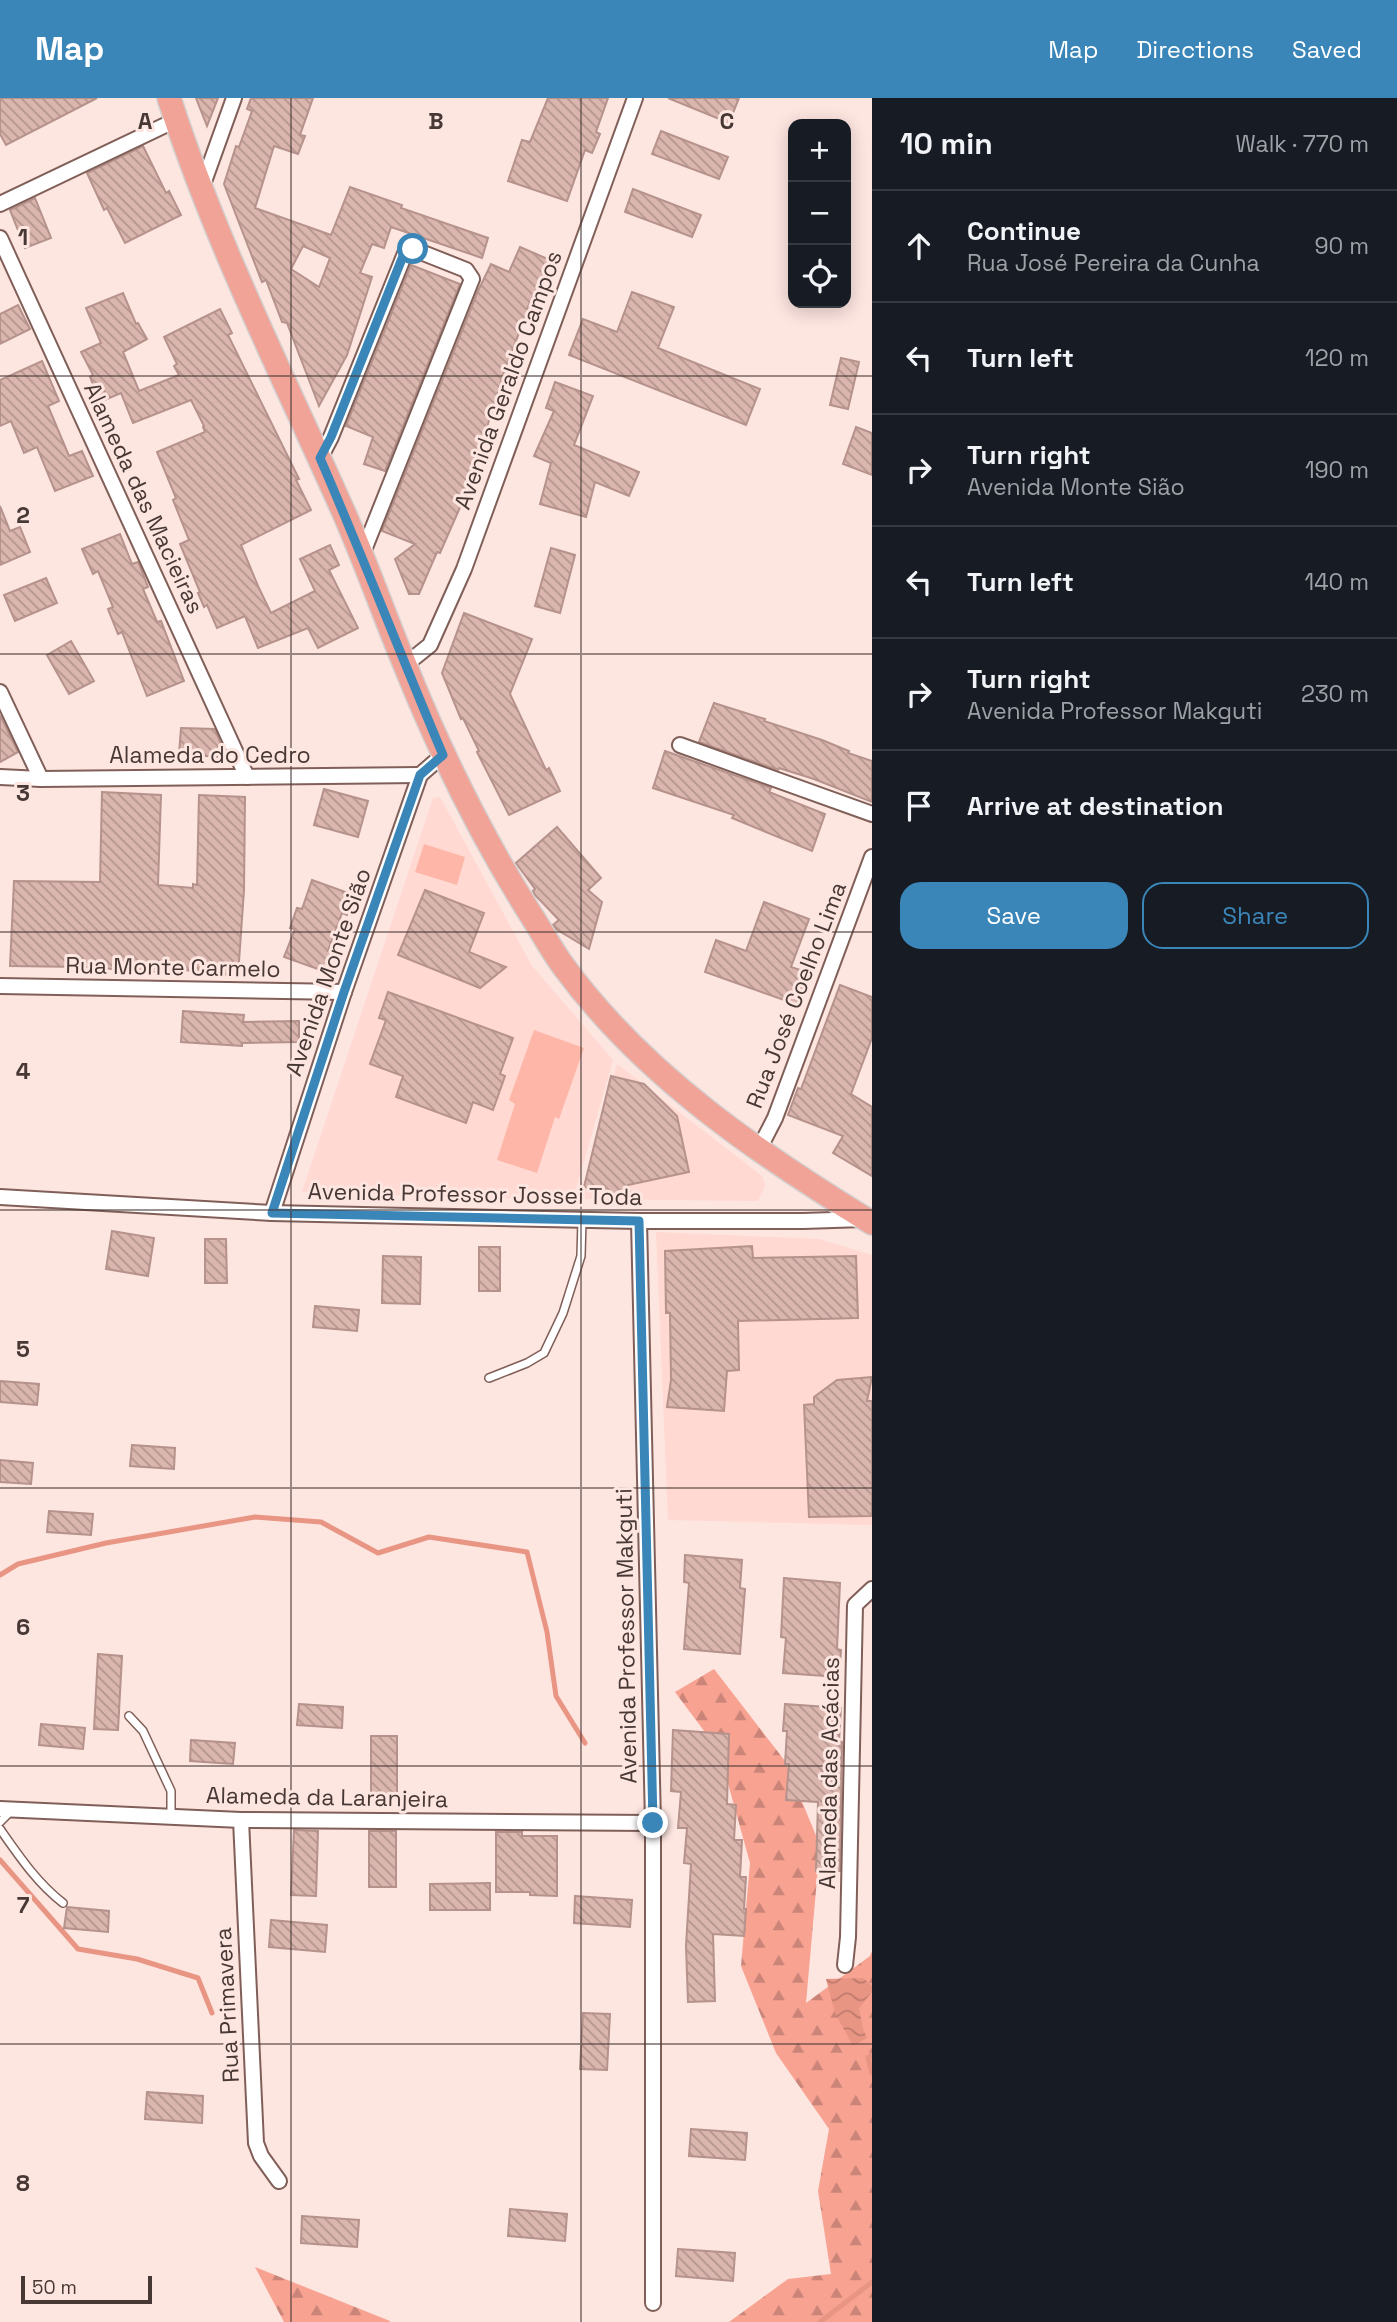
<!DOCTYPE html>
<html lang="en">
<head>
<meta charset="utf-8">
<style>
	:root { --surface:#171b24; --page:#242831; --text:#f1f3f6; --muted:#9ea1a6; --line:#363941; --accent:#3b86b9 }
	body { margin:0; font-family:"Space Grotesk",sans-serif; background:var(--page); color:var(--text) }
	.controls { position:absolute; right:21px; top:21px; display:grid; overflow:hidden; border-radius:14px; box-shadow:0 4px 18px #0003 }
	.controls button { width:63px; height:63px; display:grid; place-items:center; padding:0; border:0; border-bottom:2px solid var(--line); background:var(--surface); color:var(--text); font:35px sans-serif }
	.scale { position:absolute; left:21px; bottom:18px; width:131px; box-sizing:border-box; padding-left:7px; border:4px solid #473835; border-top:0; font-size:19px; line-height:24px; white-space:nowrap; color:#473835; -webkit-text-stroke:5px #fde5e0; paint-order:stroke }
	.stop { position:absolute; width:21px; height:21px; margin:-16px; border:5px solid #3b86b9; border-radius:50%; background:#fff }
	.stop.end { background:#3b86b9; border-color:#fff; box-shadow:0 2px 7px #0008 }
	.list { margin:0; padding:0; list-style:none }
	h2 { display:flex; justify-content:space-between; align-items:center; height:91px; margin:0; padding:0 28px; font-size:30px }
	h2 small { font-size:23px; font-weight:400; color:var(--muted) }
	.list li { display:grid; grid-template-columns:46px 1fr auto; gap:21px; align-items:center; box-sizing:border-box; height:112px; padding:0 28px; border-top:2px solid var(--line) }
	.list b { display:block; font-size:26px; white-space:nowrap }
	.list p { margin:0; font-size:23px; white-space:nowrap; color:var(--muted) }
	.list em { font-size:23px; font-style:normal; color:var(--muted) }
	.actions { display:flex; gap:14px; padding:21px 28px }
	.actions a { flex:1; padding:16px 0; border:2px solid var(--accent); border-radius:21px; text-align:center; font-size:24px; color:var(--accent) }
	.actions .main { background:var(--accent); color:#fff }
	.icon { flex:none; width:38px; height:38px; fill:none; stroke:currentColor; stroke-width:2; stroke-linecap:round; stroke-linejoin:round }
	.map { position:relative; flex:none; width:872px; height:2224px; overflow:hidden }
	header { display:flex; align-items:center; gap:42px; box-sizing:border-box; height:98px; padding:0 35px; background:var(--accent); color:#fff }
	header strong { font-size:33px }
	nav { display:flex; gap:38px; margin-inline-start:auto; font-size:24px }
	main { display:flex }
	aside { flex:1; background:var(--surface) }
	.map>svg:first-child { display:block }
	.built { fill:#ffd9d2 }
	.green { fill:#feb6a8 }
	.forest { fill:url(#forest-firs) }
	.water { fill:url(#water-waves) }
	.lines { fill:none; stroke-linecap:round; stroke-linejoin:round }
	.stream { stroke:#e99584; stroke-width:5 }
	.building { fill:url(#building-back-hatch); stroke:#b5928b; stroke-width:2; fill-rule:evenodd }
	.service-casing { stroke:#805f58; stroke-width:10 }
	.minor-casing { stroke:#805f58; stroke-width:18 }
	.primary-casing { stroke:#d3cfcf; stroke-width:26 }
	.service { stroke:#fff; stroke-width:7 }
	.minor { stroke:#fff; stroke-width:14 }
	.primary { stroke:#f0a396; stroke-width:23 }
	.route { stroke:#3b86b9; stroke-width:9 }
	.grid { fill:none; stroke:#473835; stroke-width:2; stroke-opacity:0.55 }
	.labels { text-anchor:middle; stroke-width:6; stroke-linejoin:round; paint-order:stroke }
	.street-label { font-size:23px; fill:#473835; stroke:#fde5e0 }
	.grid-label { font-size:23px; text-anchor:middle; font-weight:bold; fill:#473835; stroke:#fde5e0; stroke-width:6; stroke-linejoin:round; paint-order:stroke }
</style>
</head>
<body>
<header>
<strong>Map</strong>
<nav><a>Map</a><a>Directions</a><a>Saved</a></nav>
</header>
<main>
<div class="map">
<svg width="872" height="2224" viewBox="0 0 872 2224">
	<defs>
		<pattern id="forest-firs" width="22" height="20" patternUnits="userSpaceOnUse" patternTransform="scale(1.75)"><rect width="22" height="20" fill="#f8a292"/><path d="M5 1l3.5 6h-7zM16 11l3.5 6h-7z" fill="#cb8578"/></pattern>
		<pattern id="water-waves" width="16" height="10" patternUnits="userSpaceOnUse" patternTransform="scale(1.75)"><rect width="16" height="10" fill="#e99584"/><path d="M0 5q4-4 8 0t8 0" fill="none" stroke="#bf7b6d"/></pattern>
		<pattern id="building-back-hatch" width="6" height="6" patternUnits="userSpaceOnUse" patternTransform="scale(1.75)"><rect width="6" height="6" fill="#dbb6ae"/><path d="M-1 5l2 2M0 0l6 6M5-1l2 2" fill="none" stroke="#b3958e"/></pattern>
	</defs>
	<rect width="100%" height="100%" fill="#fde5e0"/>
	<g class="built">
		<path d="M440 699 532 868 613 962 573 1102 302 1094 433 700Z"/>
		<path d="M617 966 762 1078 765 1087 758 1103 579 1101Z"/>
		<path d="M656 1134 819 1141 872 1157V1427L668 1422Z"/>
	</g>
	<g class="green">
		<path d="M424 746 465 759 457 787 415 774Z"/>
		<path d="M534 932 584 950 559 1021 555 1019 537 1075 497 1062 515 1006 509 1002Z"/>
	</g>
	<g class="forest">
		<path d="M714 1571 785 1663 820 1747 806 1905 870 1858 872 1853V2224H729L788 2181 831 2176 818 2093 829 2031 776 1955 741 1868 750 1765 719 1653 675 1594Z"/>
		<path d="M255 2169 390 2223V2224H284Z"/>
	</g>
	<path class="water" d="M863 1880 872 1888V1894L859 1910 863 1931 867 1940 853 1948 835 1915 826 1881Z"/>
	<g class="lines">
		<g class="stream">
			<path d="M0 1477 18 1466 106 1445 255 1419 321 1424 378 1455 429 1439 527 1454 547 1534 556 1598 585 1645"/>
			<path d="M0 1762 78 1851 137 1861 198 1880 212 1915"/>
			<path d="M872 1957 868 1960 872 1975"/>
			<path d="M820 2224 872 2184"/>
		</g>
	</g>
	<g class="building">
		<path d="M0 0H97L6 47 0 36Z"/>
		<path d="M196 0H218L207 28Z"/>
		<path d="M251 0H313L300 37 305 38 298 56 274 48 255 110 331 137 350 89 402 107 401 110 488 140 482 160 391 129 384 150 372 146 360 175 372 179 347 257 319 308 287 225 282 224 266 182 262 184 224 86 236 48 239 49 252 13 247 11ZM303 148 330 160 319 189 291 171Z"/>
		<path d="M548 0H608L596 34 600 36 592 55 585 52 567 103 508 83 522 42 530 44Z"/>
		<path d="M668 0H739L729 25Z"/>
		<path d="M661 33 728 59 719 81 652 56Z"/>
		<path d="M143 48 166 95 169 93 181 117 125 145 107 110 104 112 87 75Z"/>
		<path d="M633 91 701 117 692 139 625 114Z"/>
		<path d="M35 100 51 140 25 150 10 112Z"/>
		<path d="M520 149 550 162 527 211 528 212 505 271 487 329H489L466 384 470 386 465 398 440 455 437 454 419 496H409L395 461 415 446 382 433 478 193 491 166 509 174Z"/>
		<path d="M411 167 460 186 385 373 364 366 373 339 346 328Z"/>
		<path d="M632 194 674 209 658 250 760 291 746 327 569 257 583 221 617 234Z"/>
		<path d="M123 195 136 226 138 225 147 241 123 254 139 293 179 277 174 268 177 266 164 239 220 211 232 235 228 237 299 381 296 382 311 412 241 447 258 488 271 515 315 493 300 461 330 447 339 467 329 472 358 530 318 550 308 530 258 550 245 518 217 530 207 507 204 509 198 495 200 494 180 446 189 442 173 402 176 400 157 354 205 334 203 329 204 328 191 302 133 325 121 295 100 304 90 279 93 277 81 254 101 245 86 210Z"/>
		<path d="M18 207 30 231 0 246V216Z"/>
		<path d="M841 260 859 264 848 311 830 307Z"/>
		<path d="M42 263 59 303 48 308 69 358 82 353 93 378 55 393 37 349 24 355 11 323 0 328V282Z"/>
		<path d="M555 284 593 298 574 347 639 374 629 398 595 384 586 419 540 406 551 365 534 358 554 313 546 310Z"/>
		<path d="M856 329 872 335V377L843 366Z"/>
		<path d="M0 408 10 433 20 429 30 454 0 467Z"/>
		<path d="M120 436 132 466 138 464 139 466 148 489 143 491 157 524 161 523 184 583 147 598 122 534 118 536 108 511 113 509 98 473 93 476 82 451Z"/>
		<path d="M551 450 575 457 560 515 535 508Z"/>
		<path d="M46 480 57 505 15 523 4 497Z"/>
		<path d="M464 515 532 541 510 596 546 672 549 670 560 693 509 717 477 654 479 653 463 620 461 621 442 575Z"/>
		<path d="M71 543 94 583 69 596 47 557Z"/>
		<path d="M714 605 765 621 764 623 822 642 849 653 848 655 872 663V704L814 681 779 670 778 672 699 644Z"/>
		<path d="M0 617 18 654 0 664Z"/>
		<path d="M181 630 215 631 220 644 219 659 179 656Z"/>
		<path d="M665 653 771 690 769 694 825 716 812 753 732 720 734 717 653 690Z"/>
		<path d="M324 691 368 703 358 739 314 727Z"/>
		<path d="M102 694 161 697 158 787 193 790V786L197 787 199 697 245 699 244 792 238 878 184 872V876L84 869 10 868 14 783 100 784Z"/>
		<path d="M557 729 601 780 588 792 602 804 589 851 556 831 553 827 559 822 535 797 533 793 535 791 516 765Z"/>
		<path d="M312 782 354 797 347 817 342 815 328 853 333 854 326 874 284 859 295 831 290 830 297 810 302 811Z"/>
		<path d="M425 792 484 815 469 854 506 869 480 890 398 857Z"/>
		<path d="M764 804 809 821 791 869 809 875 798 907 705 874 716 842 746 853Z"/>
		<path d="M840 887 872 899V940L851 996 872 1009V1078L833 1055 843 1038 788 1017 798 990 801 991Z"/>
		<path d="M388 894 513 940 500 976 505 978 493 1012 473 1004 466 1025 396 999 403 978 370 966 386 922 379 920Z"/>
		<path d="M183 913 244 917 243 924 299 923V944L242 945V948L181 944Z"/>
		<path d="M611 978 644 986 677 1018 689 1074 628 1087 630 1096 621 1098 584 1089Z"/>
		<path d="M112 1133 154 1140 148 1178 106 1171Z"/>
		<path d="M205 1141H226L227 1185H205Z"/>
		<path d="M752 1148 753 1160 856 1158 858 1220 738 1223 739 1272 727 1273 724 1313 667 1309 671 1282 670 1215H666L665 1153Z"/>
		<rect x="479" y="1149" width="21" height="44"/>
		<path d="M383 1158 421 1159 420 1206 382 1205Z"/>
		<path d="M315 1208 359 1212 357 1233 313 1229Z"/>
		<path d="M872 1279 867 1303H872V1418L809 1419 804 1307 814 1306V1299L837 1282Z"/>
		<path d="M0 1283 39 1286 37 1307 0 1304Z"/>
		<path d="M132 1347 175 1350 174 1371 130 1368Z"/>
		<path d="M0 1362 33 1365 31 1386 0 1384Z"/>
		<path d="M49 1413 93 1416 91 1437 47 1434Z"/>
		<path d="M685 1457 742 1462 740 1490 745 1491 740 1556 684 1551 689 1485 684 1484Z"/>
		<path d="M784 1480 840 1485 837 1551 841 1552 839 1579 783 1575 786 1540 781 1539Z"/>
		<path d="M98 1556 122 1558 118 1632 94 1631Z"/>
		<path d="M299 1606 343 1609 342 1630 297 1627Z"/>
		<path d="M785 1606 841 1610 839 1643 842 1644 840 1773H816L818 1704 786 1702 789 1666H785L787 1633H783Z"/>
		<path d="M41 1626 85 1630 83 1651 39 1647Z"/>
		<path d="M673 1632 729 1636 727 1706 736 1707 734 1742H742L740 1779H746L744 1811H746L744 1838 713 1836 715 1903 688 1904 686 1848 691 1766 684 1765 687 1730H678L681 1694 671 1693Z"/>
		<rect x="371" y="1638" width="26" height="60"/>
		<path d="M191 1642 235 1645 233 1666 190 1663Z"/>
		<path d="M294 1732 318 1733 316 1798 291 1797Z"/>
		<rect x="369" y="1733" width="27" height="56"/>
		<path d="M496 1734H522V1738H557V1798L530 1797V1794H496Z"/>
		<path d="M490 1785V1812H430V1786Z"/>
		<path d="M575 1798 632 1802 630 1829 574 1825Z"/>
		<path d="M67 1809 109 1813 108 1834 64 1830Z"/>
		<path d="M271 1822 327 1827 325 1854 269 1849Z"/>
		<path d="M583 1915 610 1916 607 1972 580 1971Z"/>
		<path d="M147 1994 203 1998 202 2025 145 2021Z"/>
		<path d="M691 2031 747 2035 745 2062 689 2058Z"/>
		<path d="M510 2111 567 2116 565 2143 508 2138Z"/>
		<path d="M302 2118 359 2122 357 2149 301 2145Z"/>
		<path d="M678 2151 735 2155 733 2183 676 2178Z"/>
	</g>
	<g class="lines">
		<g class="service-casing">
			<g id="service">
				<path d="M489 1280 527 1265 544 1255 563 1215 581 1158 582 1122"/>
				<path d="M129 1618 143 1633 171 1693V1718"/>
				<path d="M0 1724 12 1712"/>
				<path d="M0 1731C19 1758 37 1785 63 1805"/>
			</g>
		</g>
		<g class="minor-casing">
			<g id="minor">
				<path d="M201 92 234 0"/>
				<path d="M0 106 176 22"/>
				<path d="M0 140 247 679"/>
				<path d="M320 360 331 339 406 153 413 151 466 172 472 181 362 457"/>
				<path d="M405 567 430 547 464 471 635 0"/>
				<path d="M0 594 41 681"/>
				<path d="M680 647 872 716"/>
				<path d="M0 679 41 681 420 677"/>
				<path d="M0 888 344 894"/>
				<path d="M759 1051 775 1020 872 759"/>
				<path d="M0 1099 272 1115 639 1123H803L864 1121"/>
				<path d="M272 1115 344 894 420 677 443 657"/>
				<path d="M639 1123 653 1725V2205"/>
				<path d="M0 1711 241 1722 653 1725"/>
				<path d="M241 1722 256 2045 261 2058 279 2083"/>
				<path d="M845 1867 848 1839 855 1507 872 1491"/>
			</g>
		</g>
		<g class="primary-casing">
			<path id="primary" d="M169 0C215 143 283 278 344 415 366 465 384 517 405 567 440 654 481 738 531 817 542 834 552 853 564 869 643 977 759 1056 872 1125"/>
		</g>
		<use href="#service" class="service"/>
		<use href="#minor" class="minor"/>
		<use href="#primary" class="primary"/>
	</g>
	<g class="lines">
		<path class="route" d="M413 151 406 153 403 158 331 339 320 360C363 459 401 558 443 657L420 677 344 894 272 1115 639 1123 653 1725"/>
	</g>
	<path class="grid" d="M291 0V2224M581 0V2224M0 278H872M0 556H872M0 834H872M0 1112H872M0 1390H872M0 1668H872M0 1946H872"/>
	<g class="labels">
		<g class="street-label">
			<text transform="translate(508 282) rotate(-70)" y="8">Avenida Geraldo Campos</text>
			<text transform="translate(144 400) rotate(65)" y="8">Alameda das Macieiras</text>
			<text x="210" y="665">Alameda do Cedro</text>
			<text transform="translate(173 869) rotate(1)" y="8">Rua Monte Carmelo</text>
			<text transform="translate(328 874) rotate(-71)" y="8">Avenida Monte Sião</text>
			<text transform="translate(796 897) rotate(-69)" y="8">Rua José Coelho Lima</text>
			<text transform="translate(475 1096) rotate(1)" y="8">Avenida Professor Jossei Toda</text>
			<text transform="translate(626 1538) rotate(-91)" y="8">Avenida Professor Makguti</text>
			<text transform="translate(829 1675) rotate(-89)" y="8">Alameda das Acácias</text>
			<text transform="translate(327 1699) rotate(1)" y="8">Alameda da Laranjeira</text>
			<text transform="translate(227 1907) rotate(-93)" y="8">Rua Primavera</text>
		</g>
	</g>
	<g class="grid-label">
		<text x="145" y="31">A</text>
		<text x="436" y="31">B</text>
		<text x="727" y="31">C</text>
		<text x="23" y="147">1</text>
		<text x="23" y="425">2</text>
		<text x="23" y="703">3</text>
		<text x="23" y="981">4</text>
		<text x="23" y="1259">5</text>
		<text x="23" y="1537">6</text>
		<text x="23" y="1815">7</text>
		<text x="23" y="2093">8</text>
	</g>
</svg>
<div class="controls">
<button>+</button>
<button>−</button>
<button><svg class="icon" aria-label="locate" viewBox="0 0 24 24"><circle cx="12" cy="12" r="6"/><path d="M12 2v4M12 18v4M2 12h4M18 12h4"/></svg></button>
</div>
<div class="scale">50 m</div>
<div class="stop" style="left:413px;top:151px"></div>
<div class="stop end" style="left:653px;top:1725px"></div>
</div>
<aside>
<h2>10 min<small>Walk · 770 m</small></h2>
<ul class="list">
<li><svg class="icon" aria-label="ahead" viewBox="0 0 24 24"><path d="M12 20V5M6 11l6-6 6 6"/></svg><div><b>Continue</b><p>Rua José Pereira da Cunha</p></div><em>90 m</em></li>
<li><svg class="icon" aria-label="left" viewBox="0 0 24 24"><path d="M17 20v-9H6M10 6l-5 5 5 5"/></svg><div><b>Turn left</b></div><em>120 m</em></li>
<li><svg class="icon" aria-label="right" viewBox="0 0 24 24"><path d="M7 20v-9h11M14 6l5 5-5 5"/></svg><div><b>Turn right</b><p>Avenida Monte Sião</p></div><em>190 m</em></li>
<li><svg class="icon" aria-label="left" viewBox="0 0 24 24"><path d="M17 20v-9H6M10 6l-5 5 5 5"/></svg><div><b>Turn left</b></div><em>140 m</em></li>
<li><svg class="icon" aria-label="right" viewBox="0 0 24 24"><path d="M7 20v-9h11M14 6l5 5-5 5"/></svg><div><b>Turn right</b><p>Avenida Professor Makguti</p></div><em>230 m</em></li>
<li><svg class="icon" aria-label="arrive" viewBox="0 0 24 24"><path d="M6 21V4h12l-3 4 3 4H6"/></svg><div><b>Arrive at destination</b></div></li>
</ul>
<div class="actions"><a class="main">Save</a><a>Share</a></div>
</aside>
</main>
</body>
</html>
